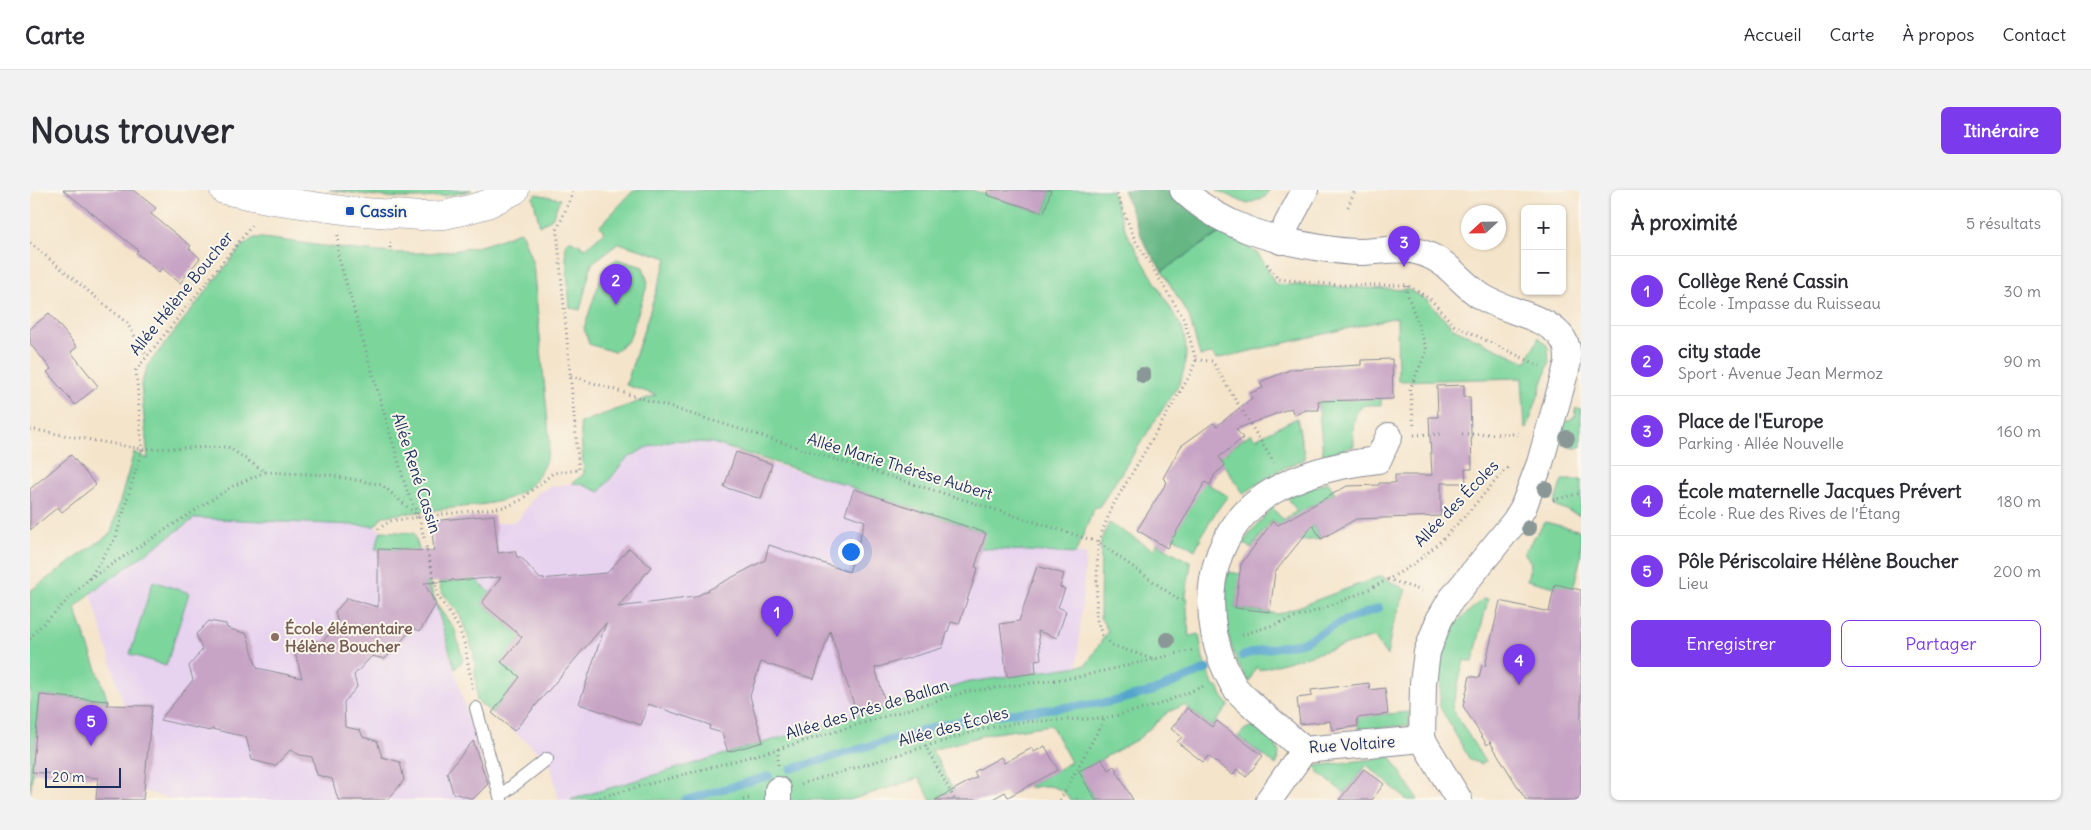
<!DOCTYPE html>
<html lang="fr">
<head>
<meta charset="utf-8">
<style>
	:root { --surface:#fff; --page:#f2f2f3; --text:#2b2b33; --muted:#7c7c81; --line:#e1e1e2; --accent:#7c3aed }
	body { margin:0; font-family:Delius,sans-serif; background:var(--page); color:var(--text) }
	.controls { position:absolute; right:15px; top:15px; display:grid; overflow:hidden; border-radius:8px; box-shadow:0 1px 4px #0004 }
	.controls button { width:45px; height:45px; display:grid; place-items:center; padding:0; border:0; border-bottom:1px solid var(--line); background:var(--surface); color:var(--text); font:25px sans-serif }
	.compass { position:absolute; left:1431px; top:15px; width:45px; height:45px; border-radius:50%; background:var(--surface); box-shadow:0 1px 4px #0004; rotate:248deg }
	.scale { position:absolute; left:15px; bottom:12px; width:76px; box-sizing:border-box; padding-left:5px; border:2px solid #1b2f5e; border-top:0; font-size:14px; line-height:18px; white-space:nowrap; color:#1b2f5e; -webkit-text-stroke:4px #fbf7ec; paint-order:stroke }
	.you { position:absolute; left:820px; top:361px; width:18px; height:18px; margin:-12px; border:4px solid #fff; border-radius:50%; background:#1a73e8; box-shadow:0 0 0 8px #1a73e833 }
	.badge { display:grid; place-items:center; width:32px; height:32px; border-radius:50%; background:var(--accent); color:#fff; font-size:16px; font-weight:700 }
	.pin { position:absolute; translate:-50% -41px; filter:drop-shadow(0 1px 2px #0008) }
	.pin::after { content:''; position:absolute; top:26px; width:18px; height:15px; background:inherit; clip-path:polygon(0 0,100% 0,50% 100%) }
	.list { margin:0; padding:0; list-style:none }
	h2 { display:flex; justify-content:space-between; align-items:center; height:65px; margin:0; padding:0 20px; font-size:21px }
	h2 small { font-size:16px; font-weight:400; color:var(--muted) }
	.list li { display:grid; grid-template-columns:32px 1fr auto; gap:15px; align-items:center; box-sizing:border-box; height:70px; padding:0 20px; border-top:1px solid var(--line) }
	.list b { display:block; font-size:19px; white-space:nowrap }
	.list p { margin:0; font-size:16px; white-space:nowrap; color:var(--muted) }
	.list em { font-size:16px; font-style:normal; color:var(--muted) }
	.actions { display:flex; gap:10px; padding:15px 20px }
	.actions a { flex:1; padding:11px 0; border:1px solid var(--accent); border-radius:8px; text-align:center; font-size:18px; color:var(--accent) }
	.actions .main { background:var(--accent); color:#fff }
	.map { position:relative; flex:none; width:1551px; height:610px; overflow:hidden; border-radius:8px }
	header { display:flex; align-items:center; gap:30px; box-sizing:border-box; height:70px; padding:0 25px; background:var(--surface); border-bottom:1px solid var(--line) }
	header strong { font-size:24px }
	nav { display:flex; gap:28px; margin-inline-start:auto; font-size:18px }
	.intro { display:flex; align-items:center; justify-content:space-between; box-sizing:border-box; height:120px; padding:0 30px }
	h1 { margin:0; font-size:35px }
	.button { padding:12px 22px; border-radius:8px; background:var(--accent); color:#fff; font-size:18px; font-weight:700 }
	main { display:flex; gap:30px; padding:0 30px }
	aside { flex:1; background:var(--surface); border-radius:8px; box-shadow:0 1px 4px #0004 }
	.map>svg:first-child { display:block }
	.built { fill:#e7d2ef }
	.green { fill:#7cd59b; stroke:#4c827c }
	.forest { fill:#65b683; stroke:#407270 }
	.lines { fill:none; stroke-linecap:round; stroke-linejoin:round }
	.stream { stroke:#52a4cd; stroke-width:8 }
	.building { fill:#c7a4c5 }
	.service-casing { stroke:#888a94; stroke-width:14 }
	.minor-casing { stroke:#888a94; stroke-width:28 }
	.tertiary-casing { stroke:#888a94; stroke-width:29 }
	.path { stroke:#888a94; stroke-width:3; stroke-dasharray:1 4; stroke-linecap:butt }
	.service { stroke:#fff; stroke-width:12 }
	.minor { stroke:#fff; stroke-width:26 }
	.tertiary { stroke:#fff; stroke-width:28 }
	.tree { fill:#8a9797 }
	.transit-dot { fill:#1a4fb4; stroke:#fbf7ec; stroke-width:2 }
	.education-dot { fill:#8d6e63; stroke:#fbf7ec; stroke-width:2 }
	.labels { text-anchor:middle; stroke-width:4; stroke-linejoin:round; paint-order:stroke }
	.transit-label { font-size:16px; font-weight:bold; fill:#164399; stroke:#fbf7ec; text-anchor:start }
	.street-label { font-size:16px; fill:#1b2f5e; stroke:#fbf7ec }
	.education-label { font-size:16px; font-weight:bold; fill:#785e54; stroke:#fbf7ec; text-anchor:start }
</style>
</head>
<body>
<header>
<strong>Carte</strong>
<nav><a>Accueil</a><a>Carte</a><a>À propos</a><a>Contact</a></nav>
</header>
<div class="intro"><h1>Nous trouver</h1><a class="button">Itinéraire</a></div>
<main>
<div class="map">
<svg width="1551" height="610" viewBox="0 0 1551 610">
	<rect width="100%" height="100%" fill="#fbf7ec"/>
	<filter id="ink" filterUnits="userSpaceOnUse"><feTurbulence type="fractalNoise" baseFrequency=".02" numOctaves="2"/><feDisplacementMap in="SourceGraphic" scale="10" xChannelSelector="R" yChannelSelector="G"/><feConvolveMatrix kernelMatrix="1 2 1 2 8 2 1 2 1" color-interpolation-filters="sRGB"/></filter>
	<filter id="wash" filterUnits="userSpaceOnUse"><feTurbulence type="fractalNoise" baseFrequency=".0096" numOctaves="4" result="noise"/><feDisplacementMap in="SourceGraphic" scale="20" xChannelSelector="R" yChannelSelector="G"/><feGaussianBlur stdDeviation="1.12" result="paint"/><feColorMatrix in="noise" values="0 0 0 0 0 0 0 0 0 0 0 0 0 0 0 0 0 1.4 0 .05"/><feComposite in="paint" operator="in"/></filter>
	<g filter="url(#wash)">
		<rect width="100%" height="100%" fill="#f4e4ca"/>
		<g class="built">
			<path d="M642 250 682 253 706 262 694 297 731 309 742 274 817 295 824 299 956 343 949 358 1056 364 1047 478 940 492 539 610H529L520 572 453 515 441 416 410 392H406L401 331 464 325 465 333 482 332 488 330 507 303 521 297 542 293 551 294 570 302 595 270 615 258Z"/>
			<path d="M165 328 345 336 351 341 384 343 458 594 442 610H143L114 601 120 531 94 516 61 403Z"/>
		</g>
		<g class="green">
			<path d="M300 0H442C390 14 352 7 300 0Z"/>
			<path d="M604 0H942L1014 23 1021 0H1081L1097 44 1152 138C1158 155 1157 178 1149 194L1069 317H1065L1045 364 949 358 956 343 824 299 817 295 682 253 642 250 615 258 595 270 570 302 551 294 542 293 554 284 550 233 626 205 596 195 637 68 589 53 562 73 550 120 540 118 535 55 539 50 556 58 574 42 570 36Z"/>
			<path d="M1186 0H1239L1235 7 1217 14Z"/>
			<path d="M506 4 530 9 522 28 510 36 503 7Z"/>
			<path d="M491 41 503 74 520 254C509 311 470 313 422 318 399 321 376 323 353 326L345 336 165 328 61 403 45 418 78 511 10 505 0 607V401L81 343 104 262 118 269 111 195 118 175 211 57 224 48H233C300 56 372 71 440 58 458 55 474 48 491 41Z"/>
			<path d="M1191 42 1226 62 1235 74 1245 94 1379 100 1398 111 1423 138 1496 172 1509 147 1518 157 1519 173 1497 239 1495 238 1492 188 1368 191 1367 127 1186 169 1182 164 1170 166 1159 126 1132 81Z"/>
			<path d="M587 69 613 77 618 93 599 150 584 162 559 154 554 138 574 78Z"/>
			<path d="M1351 203V215H1334C1320 225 1324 241 1324 256L1293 265 1288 211 1319 210Z"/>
			<path d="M1546 218 1551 219V257C1543 260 1534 256 1529 249V235L1545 227Z"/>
			<path d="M1267 228 1275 269C1251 278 1234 289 1214 304L1189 268 1221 243 1225 249Z"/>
			<path d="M1171 290 1198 306C1184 323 1174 340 1165 360L1143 347Z"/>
			<path d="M1532 290H1551V326L1524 315Z"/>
			<path d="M1298 292 1305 303 1274 320 1291 349 1270 351 1242 330 1221 359 1213 352 1242 317 1253 330 1267 321 1257 307Z"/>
			<path d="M1515 332 1551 341V366L1543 399 1525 397 1497 390 1501 373 1494 362Z"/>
			<path d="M1079 333 1124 360 1127 353 1161 373 1156 405 1159 446 1169 444 1173 469 1184 497H1188L1192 506 1199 515 1182 537 1154 515 1138 522 1108 549 1050 581 1064 609 1062 610H1041C1030 595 1017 594 1000 598L998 596 1041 572 1021 535 958 544 902 560 929 610H901L889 588 820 610H539L940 492 1056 475 1078 441 1070 427 1071 350Z"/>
			<path d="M351 341 384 343 406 414 425 440 433 471 425 479 406 415 377 360 345 359Z"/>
			<path d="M1198 382 1211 384 1205 418 1249 424 1351 386 1376 400 1362 438 1357 466 1344 447 1229 480 1226 477 1219 492C1197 463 1190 417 1198 382Z"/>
			<path d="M439 384 460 402 452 413 492 447 472 472 490 487 462 523 447 511 444 463 430 425 411 401 409 392 436 390Z"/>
			<path d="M123 391 159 403 136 476 100 464Z"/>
			<path d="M1453 409H1458L1443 472 1434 470 1422 518 1455 572 1451 574 1440 570 1410 517 1411 475 1416 453 1427 432Z"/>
			<path d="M1379 522 1380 535 1329 540 1327 527Z"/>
			<path d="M1224 535C1237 546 1256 556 1246 575L1208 547 1214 540Z"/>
			<path d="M1361 567 1388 610H1377L1337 575 1314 603 1289 583 1285 576Z"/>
		</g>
		<path class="forest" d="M1093 0H1137L1143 7 1191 42 1132 81 1115 55Z"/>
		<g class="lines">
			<g class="stream">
				<path d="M1212 466 1230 460 1272 453 1311 432 1349 418"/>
				<path d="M761 579 907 536 957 526 1081 512 1124 501 1177 479"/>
				<path d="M655 610 739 586"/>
			</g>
		</g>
		<g id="blocks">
			<g class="building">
				<path d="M33 0H103L126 18 121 24 161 56 159 58 170 68 150 93 132 78 129 82 106 63 108 60Z"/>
				<path d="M958 0H1021L1014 23 957 5Z"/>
				<path d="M19 123 47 157 41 162 68 196 45 215 17 182 21 179 0 154V139Z"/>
				<path d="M1362 169 1363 209 1288 211 1289 220H1276L1264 225 1261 218 1206 239 1213 248 1189 267 1195 276 1185 284 1180 295 1175 292 1137 358 1107 340 1137 292 1133 288 1151 256 1183 233 1187 236 1222 208 1220 203 1233 198 1230 192 1262 179 1331 175V170Z"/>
				<path d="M1434 195V207H1440L1442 279H1435L1436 293H1411V326L1326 329 1291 349 1283 335 1245 382 1240 422 1205 418 1211 374 1243 331 1248 335 1317 296 1349 295V293H1365V285H1402L1399 227H1408L1407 196Z"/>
				<path d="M706 262 742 274 731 309 694 297Z"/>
				<path d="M41 265 66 295 32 322 28 317 0 340V299Z"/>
				<path d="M824 299 956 343 945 377 948 378 929 434 921 432 912 458 845 478 856 515 827 524 800 441 784 489 731 472 720 506 733 552 698 562 692 543 679 539 680 535 618 514 611 535 549 514 576 433 484 541 462 523 490 487 471 472 492 447 452 413 471 387 425 391 423 389 422 391 394 393 406 414 390 441 383 438 355 469 342 466 324 485 327 497 314 512 315 537 330 540 333 547 347 551 352 567 370 572 374 590 358 610H308L302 589 287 585 282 567 270 565 260 560 245 576 222 570 216 547 182 539 180 541 130 530 163 490 159 476 172 460 166 444 179 431 196 434 197 438 217 444 227 478 272 488 265 463 278 449 292 452 308 434 305 422 317 408 348 417V359L404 361 401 331 464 325 468 363 485 361 487 367H491L510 389 577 383 599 358 621 377 588 417 665 407 735 370 739 355 819 382 835 331 815 324Z"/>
				<path d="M1007 376 1034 384 1030 397 1035 399 1028 417 1036 421 1027 448 1008 441 1011 469 1005 470 1006 483 977 487 970 434 989 431Z"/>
				<path d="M1525 394 1551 400V610H1496L1460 552 1457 555 1433 516 1440 486 1449 488 1452 475 1455 476 1470 411 1519 422Z"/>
				<path d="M1339 493 1340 500 1355 498 1358 524 1327 528 1328 536 1302 540 1300 531 1270 534 1267 508 1282 506 1281 500Z"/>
				<path d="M10 505 78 511 77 515 122 516 113 610 66 609 68 588 2 582Z"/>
				<path d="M1157 518 1182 537 1187 531 1233 566 1216 587 1207 579 1203 585 1178 566 1173 572 1147 552 1152 547 1141 539Z"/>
				<path d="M443 551 458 594 443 609 423 603 417 582Z"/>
				<path d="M1015 556 1028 580 978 607 975 602 961 610H905L947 587 944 582 971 567 974 573 1002 558 1004 562Z"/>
				<path d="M1072 569 1078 580 1084 576 1103 610H1065L1049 581Z"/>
				<path d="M1334 579 1354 594 1342 610H1309Z"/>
			</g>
		</g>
	</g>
	<g filter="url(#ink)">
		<use href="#blocks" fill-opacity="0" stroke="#888a94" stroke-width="1"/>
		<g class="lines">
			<g class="service-casing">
				<g id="service">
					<path d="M446 518 471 610"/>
					<path d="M470 606 517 569"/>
				</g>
			</g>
			<g class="minor-casing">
				<g id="minor">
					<path d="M1153 0C1190 36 1241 50 1291 58 1303 60 1316 62 1329 62 1347 62 1367 57 1386 61 1421 70 1427 92 1454 108 1476 121 1512 126 1529 144 1537 152 1538 161 1538 172L1510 273 1493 318 1485 331 1420 411 1409 430 1397 462 1393 493 1392 549 1429 610"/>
					<path d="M1251 51 1257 34 1275 0"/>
					<path d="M1359 246 1348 270C1311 274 1275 282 1243 301 1173 342 1166 430 1204 496 1210 505 1220 512 1228 520 1244 533 1259 547 1274 560L1392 549"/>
					<path d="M748 610V600"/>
					<path d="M1239 610 1274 560"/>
				</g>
			</g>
			<g class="tertiary-casing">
				<path id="tertiary" d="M194 0 242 10 320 21 391 26 414 25 436 20 457 14 485 0"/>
			</g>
			<g class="path">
				<path d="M1085 0 1105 50 1154 129 1166 170 1160 185 1082 317 1068 352 1066 427 1072 445 1082 455 1125 470"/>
				<path d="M1318 17 1325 0"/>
				<path d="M308 45V65L377 301 389 327 408 406 429 438 435 456 443 501"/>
				<path d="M0 53 97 133 116 165"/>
				<path d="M360 58V49"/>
				<path d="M1237 74 1248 89 1309 95H1377L1400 109 1424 135 1510 176"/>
				<path d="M1377 96V103L1397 160 1380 199 1384 237"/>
				<path d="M1166 170 1182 171 1244 273"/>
				<path d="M541 186 1068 352 1149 410 1156 411"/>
				<path d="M0 239 112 259 198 257 235 282 300 285 352 295 389 327 476 317 491 310 523 283 549 280 527 40 544 0"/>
				<path d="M1432 244H1492"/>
				<path d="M1384 245 1413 244"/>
				<path d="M1523 310 1551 303"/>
				<path d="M348 339 360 331 389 327"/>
				<path d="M59 389 86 347 112 259 106 180 224 33"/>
				<path d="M1358 389 1395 402"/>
				<path d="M1212 445C1270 426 1332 409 1383 374 1418 350 1450 307 1479 276"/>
				<path d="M0 449 5 442 59 389 203 296 235 282"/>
				<path d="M895 555 925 610"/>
				<path d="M748 559V575"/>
				<path d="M771 594 953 539 992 532 1076 528 1125 516 1176 495"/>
				<path d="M560 610 748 559 935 502 1048 487 1163 460"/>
				<path d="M713 610 722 608"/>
				<path d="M1030 610 1075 528"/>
			</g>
			<use href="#service" class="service"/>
			<use href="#minor" class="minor"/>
			<use href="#tertiary" class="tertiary"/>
		</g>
		<g class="tree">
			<circle cx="1113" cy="185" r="8"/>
			<circle cx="1537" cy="248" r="8"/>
			<circle cx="1515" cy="299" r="8"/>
			<circle cx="1499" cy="338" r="8"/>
			<circle cx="1137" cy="450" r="8"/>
		</g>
	</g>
	<rect class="transit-dot" x="315" y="16" width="10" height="10" rx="2.5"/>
	<circle class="education-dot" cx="245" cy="447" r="5"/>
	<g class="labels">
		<g class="transit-label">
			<text x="330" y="27">Cassin</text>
		</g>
		<g class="street-label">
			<text transform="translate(151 103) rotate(-51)" y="6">Allée Hélène Boucher</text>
			<text transform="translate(870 276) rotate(17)" y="6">Allée Marie Thérèse Aubert</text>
			<text transform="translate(387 283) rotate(72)" y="6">Allée René Cassin</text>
			<text transform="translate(1426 313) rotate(-46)" y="6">Allée des Écoles</text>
			<text transform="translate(837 519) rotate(-17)" y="6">Allée des Prés de Ballan</text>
			<text transform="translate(923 536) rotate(-15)" y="6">Allée des Écoles</text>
			<text transform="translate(1322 554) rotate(-4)" y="6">Rue Voltaire</text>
		</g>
		<g class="education-label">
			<text x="255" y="444">École élémentaire<tspan x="255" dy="18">Hélène Boucher</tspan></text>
		</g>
	</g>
</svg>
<div class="controls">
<button>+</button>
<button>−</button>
</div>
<svg class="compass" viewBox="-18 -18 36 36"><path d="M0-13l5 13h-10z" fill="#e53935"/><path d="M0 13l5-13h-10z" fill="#7c7c81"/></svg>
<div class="scale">20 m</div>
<div class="you"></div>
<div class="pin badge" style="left:747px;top:447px">1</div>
<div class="pin badge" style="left:586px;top:115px">2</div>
<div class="pin badge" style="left:1374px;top:77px">3</div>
<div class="pin badge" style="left:1489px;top:495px">4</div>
<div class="pin badge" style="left:61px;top:556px">5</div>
</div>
<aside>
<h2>À proximité<small>5 résultats</small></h2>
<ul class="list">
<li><span class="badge">1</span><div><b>Collège René Cassin</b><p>École · Impasse du Ruisseau</p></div><em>30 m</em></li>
<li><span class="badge">2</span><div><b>city stade</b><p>Sport · Avenue Jean Mermoz</p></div><em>90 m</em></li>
<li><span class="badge">3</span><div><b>Place de l'Europe</b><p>Parking · Allée Nouvelle</p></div><em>160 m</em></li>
<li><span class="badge">4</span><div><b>École maternelle Jacques Prévert</b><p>École · Rue des Rives de l’Étang</p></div><em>180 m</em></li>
<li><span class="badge">5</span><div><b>Pôle Périscolaire Hélène Boucher</b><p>Lieu</p></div><em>200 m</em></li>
</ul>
<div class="actions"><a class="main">Enregistrer</a><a>Partager</a></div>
</aside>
</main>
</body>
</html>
